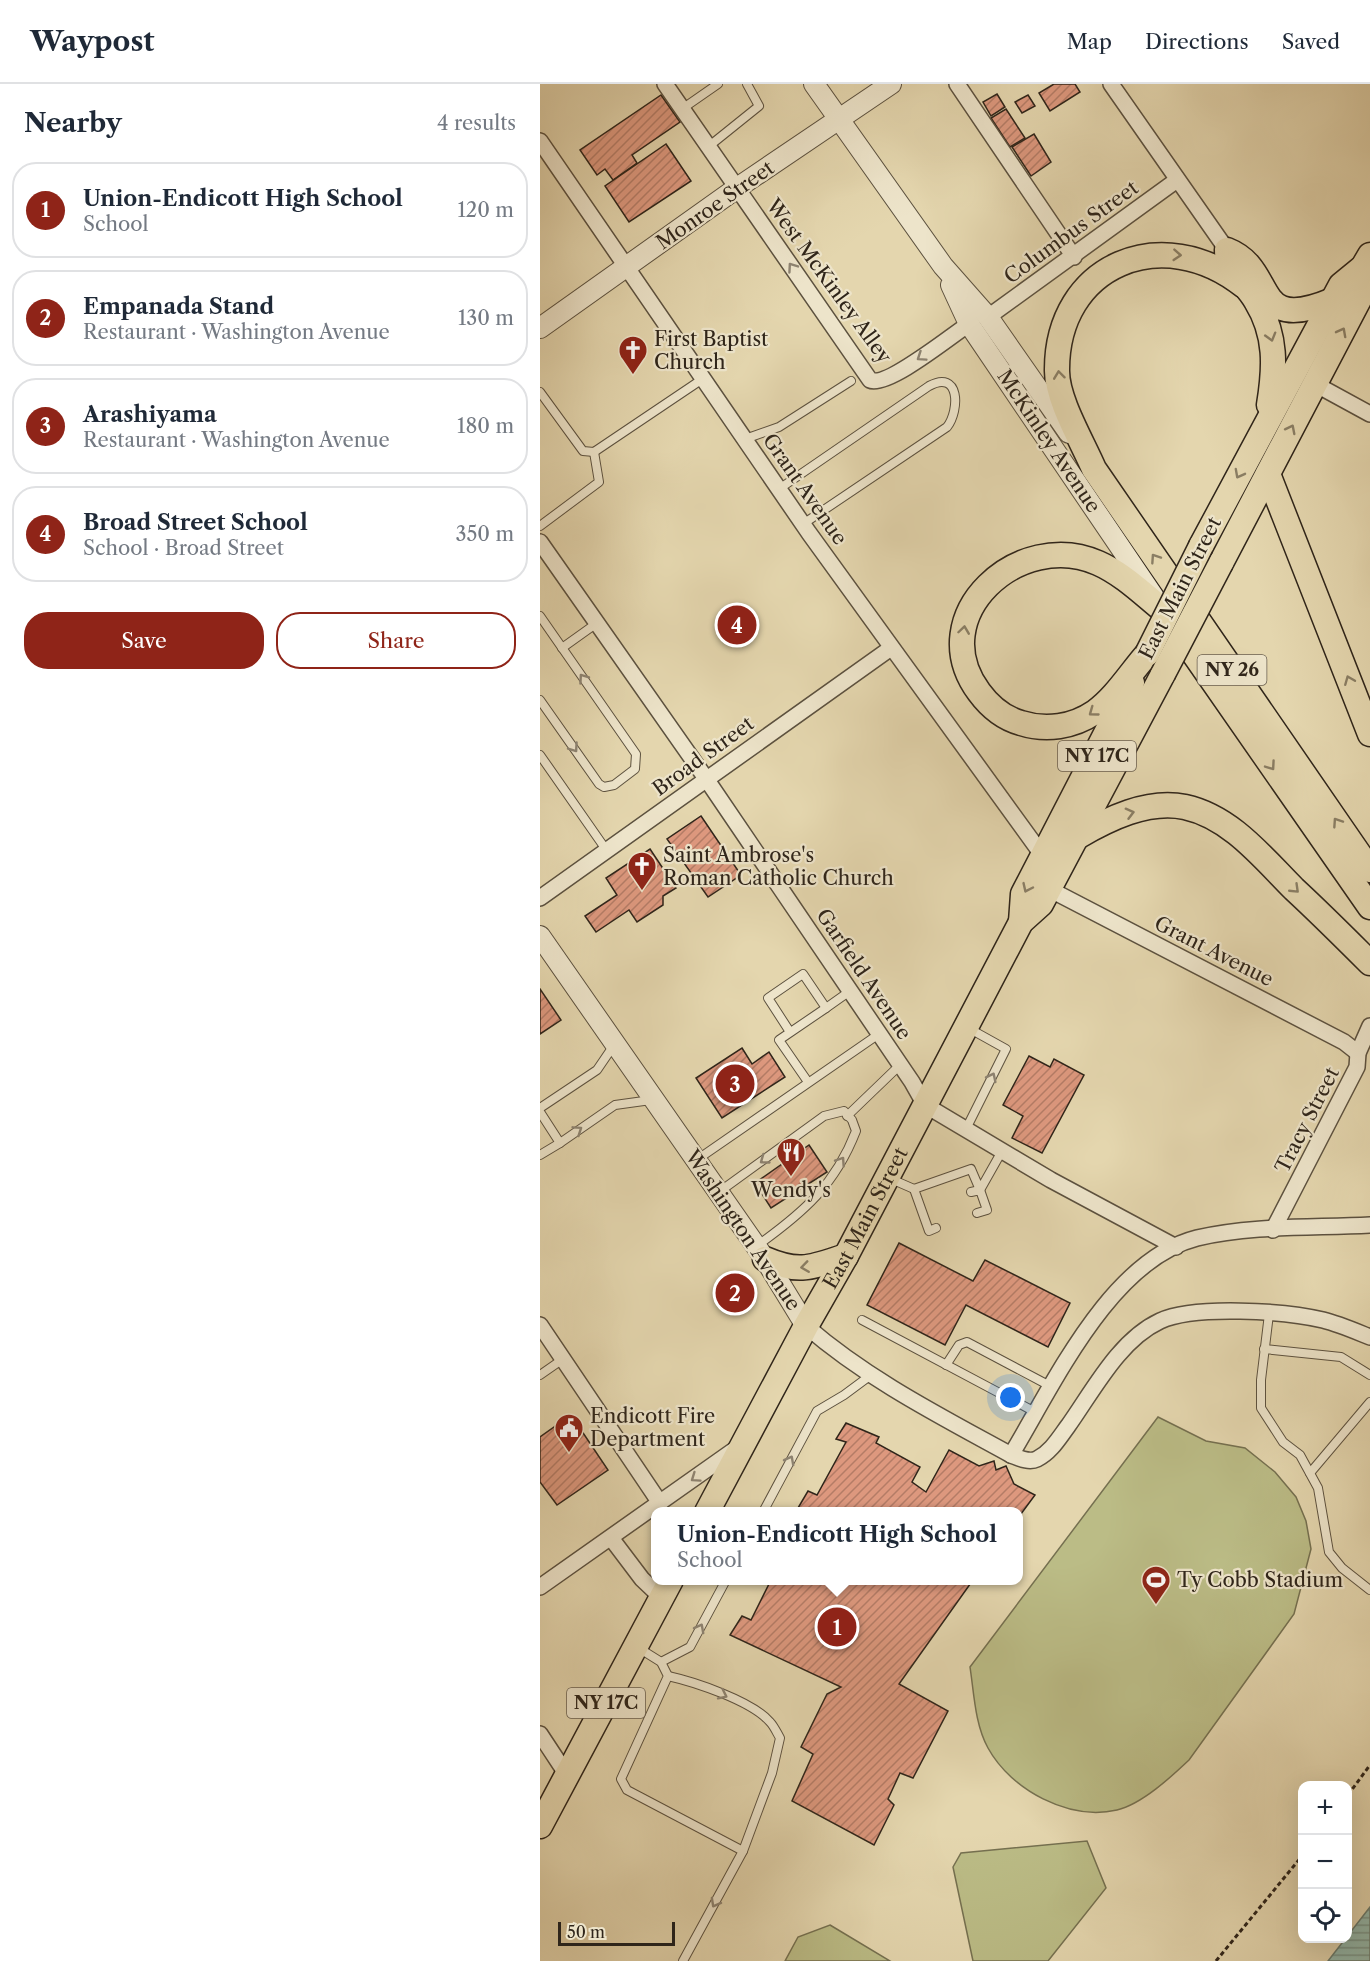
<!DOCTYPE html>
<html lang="en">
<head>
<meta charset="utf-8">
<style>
	:root { --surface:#fff; --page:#f6f6f7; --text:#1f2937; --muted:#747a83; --line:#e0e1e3; --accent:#8f2418 }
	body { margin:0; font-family:"Libre Caslon Text",serif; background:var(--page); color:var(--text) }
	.controls { position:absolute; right:18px; bottom:18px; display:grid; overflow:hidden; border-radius:12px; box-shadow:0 6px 24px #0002 }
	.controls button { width:54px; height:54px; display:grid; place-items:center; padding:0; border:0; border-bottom:2px solid var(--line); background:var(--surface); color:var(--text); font:30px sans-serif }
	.scale { position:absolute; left:18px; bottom:15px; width:117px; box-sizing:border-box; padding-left:6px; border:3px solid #2f251a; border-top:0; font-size:16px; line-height:21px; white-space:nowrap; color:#2f251a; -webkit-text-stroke:4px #ede4ca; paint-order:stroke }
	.you { position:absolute; left:471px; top:1314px; width:21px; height:21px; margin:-15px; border:4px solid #fff; border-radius:50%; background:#1a73e8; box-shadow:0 0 0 9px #1a73e833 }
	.badge { display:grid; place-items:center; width:39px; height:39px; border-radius:50%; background:var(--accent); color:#fff; font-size:20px; font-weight:700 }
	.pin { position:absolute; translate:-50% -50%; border:3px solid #fff; box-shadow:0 2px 6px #0006 }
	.popup { position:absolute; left:111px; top:1423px; width:372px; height:78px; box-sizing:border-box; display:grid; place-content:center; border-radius:12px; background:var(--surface); filter:drop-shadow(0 2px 4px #0005); font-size:20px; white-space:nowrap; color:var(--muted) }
	.popup b { font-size:22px; color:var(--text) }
	.popup::after { content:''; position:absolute; left:50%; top:100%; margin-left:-12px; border:12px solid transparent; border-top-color:var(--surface) }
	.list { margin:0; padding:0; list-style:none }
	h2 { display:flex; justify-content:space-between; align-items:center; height:78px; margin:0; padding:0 24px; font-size:26px }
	h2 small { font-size:20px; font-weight:400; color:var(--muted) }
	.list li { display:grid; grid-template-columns:39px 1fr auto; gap:18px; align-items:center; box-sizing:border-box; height:96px; margin:0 12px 12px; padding:0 12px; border:2px solid var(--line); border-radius:24px }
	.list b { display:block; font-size:22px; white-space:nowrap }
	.list p { margin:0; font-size:20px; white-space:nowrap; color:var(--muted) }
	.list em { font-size:20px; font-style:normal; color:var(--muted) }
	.actions { display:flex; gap:12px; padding:18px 24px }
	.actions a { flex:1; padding:14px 0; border:2px solid var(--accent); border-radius:24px; text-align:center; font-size:21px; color:var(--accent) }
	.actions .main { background:var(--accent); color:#fff }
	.icon { flex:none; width:33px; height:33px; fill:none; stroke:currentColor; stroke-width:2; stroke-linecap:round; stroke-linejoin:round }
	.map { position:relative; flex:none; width:830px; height:1877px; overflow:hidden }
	header { display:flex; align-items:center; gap:36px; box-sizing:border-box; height:84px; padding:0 30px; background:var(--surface); border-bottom:2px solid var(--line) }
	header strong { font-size:28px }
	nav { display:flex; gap:33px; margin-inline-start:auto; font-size:21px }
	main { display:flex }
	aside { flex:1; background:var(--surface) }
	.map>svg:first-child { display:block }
	.garden { fill:#bbbc86; stroke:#757050; stroke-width:1.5 }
	.water { fill:url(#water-rules); stroke:#6c7e71; stroke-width:1.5 }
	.building { fill:url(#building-hatch); stroke:#2f251a; stroke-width:1.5 }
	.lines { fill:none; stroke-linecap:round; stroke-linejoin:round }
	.service-casing { stroke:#5c513f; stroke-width:10 }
	.minor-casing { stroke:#5c513f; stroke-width:18 }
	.tertiary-casing { stroke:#5c513f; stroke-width:22 }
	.primary-casing { stroke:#2f251a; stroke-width:27 }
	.path { stroke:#2f251a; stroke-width:3; stroke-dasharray:4.5 3; stroke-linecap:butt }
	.service { stroke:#ede4ca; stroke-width:8 }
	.minor { stroke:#ede4ca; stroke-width:15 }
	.tertiary { stroke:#ede4ca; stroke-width:20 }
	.primary { stroke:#e4d6ae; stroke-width:24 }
	.primary-bridge-casing { stroke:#2f251a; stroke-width:27; stroke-linecap:butt }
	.primary-bridge { stroke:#e4d6ae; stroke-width:24 }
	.oneway { stroke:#8a7e64 }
	.oneway2 { stroke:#8e8472 }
	.labels { text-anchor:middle; stroke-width:4.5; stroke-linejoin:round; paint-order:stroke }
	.shield { fill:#ede4ca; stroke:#685e4f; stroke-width:1.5 }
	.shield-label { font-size:18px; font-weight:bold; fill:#2f251a }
	.street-label { font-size:20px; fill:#2f251a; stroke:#ede4ca }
	.poi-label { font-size:20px; fill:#2f251a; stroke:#ede4ca; text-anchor:start }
</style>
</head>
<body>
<header>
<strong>Waypost</strong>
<nav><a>Map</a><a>Directions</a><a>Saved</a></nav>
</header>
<main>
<aside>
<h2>Nearby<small>4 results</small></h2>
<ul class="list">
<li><span class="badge">1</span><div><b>Union-Endicott High School</b><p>School</p></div><em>120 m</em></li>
<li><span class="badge">2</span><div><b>Empanada Stand</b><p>Restaurant · Washington Avenue</p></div><em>130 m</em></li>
<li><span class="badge">3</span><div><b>Arashiyama</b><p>Restaurant · Washington Avenue</p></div><em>180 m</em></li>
<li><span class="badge">4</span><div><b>Broad Street School</b><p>School · Broad Street</p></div><em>350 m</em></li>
</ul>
<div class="actions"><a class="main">Save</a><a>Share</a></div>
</aside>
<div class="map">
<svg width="830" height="1877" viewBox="0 0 830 1877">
	<defs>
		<pattern id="water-rules" width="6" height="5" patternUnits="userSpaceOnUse" patternTransform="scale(1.5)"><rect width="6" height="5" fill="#95b9ab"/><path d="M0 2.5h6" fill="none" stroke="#7a968a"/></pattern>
		<pattern id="building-hatch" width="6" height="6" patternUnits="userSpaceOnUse" patternTransform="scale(1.5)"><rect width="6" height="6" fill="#dd987e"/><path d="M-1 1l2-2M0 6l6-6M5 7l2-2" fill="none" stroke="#b47c66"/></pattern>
	</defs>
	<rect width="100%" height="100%" fill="#e4d6ae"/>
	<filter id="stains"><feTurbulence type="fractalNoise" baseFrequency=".00333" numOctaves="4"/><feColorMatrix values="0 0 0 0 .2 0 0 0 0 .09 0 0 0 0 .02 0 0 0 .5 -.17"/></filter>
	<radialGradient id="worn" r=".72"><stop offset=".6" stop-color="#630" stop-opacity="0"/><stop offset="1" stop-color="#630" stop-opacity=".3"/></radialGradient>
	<g class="garden">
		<path d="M618 1333 666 1357 705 1364 735 1388 756 1413 766 1437 771 1465 754 1530 649 1676C631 1693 602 1720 577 1726 529 1737 471 1706 448 1664 435 1641 434 1609 430 1583Z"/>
		<path d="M547 1757 566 1804 508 1877H433L413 1783 421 1769Z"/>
		<path d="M290 1841 350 1877H245L258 1853Z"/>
	</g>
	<path class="water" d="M830 1823V1877H788Z"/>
	<g class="building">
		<path d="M514 0H535L540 8 510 27 499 9Z"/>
		<path d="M457 10 465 23 451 32 443 18Z"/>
		<path d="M121 11 140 38 92 71 97 79 73 96 65 85 57 91 40 66Z"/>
		<path d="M488 11 495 22 482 29 475 18Z"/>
		<path d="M466 25 485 54 470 63 451 34Z"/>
		<path d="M494 50 511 78 491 92 472 63Z"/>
		<path d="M126 60 151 97 89 138 65 102Z"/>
		<path d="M161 732 201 791 168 813 127 755Z"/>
		<path d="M110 765 136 804 123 812V821L97 838 89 826 56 848 45 832 77 811 66 794Z"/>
		<path d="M0 905 21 936 0 950Z"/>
		<path d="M202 964 212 980 229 968 245 993 182 1034 156 994Z"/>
		<path d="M489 972 510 983 514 975 544 991 502 1069 472 1054 483 1032 463 1021Z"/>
		<path d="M269 1061 287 1088 231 1124 215 1099Z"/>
		<path d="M359 1159 433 1197 445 1176 530 1219 508 1263 426 1221 405 1261 327 1221Z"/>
		<path d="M31 1331 68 1386 17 1421 0 1398V1353Z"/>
		<path d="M306 1339 339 1353 336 1359 380 1383 372 1398 386 1408 409 1366 439 1382 454 1377 456 1386 466 1382 474 1400 495 1411 478 1434V1428H266L258 1424 268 1407 277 1411 306 1358 296 1355Z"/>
		<path d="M231 1496H433L359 1600 408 1627 373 1694 360 1689 348 1715 354 1721 334 1761 252 1717 273 1670 261 1663 287 1610 301 1603 190 1551 202 1532 211 1536Z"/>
	</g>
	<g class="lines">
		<g class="service-casing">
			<g id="service">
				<path d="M142 25 178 0"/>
				<path d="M168 63 219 22 207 0"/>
				<path d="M0 308 43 367 54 368 164 294"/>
				<path d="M205 355 239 343 311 297"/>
				<path d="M239 405 389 302C420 285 420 326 407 343L263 440"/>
				<path d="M0 442 59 398 54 368"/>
				<path d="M0 532 96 670 95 685 74 701 64 703 59 700 0 616"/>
				<path d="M22 564 57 539"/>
				<path d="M0 671 67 767"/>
				<path d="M286 924 310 907"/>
				<path d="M250 948 228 914 263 890 286 924 239 956 268 998"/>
				<path d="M0 1024 57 986 74 961"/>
				<path d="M0 1028 20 1059 75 1021 111 1016"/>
				<path d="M307 1032 360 981"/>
				<path d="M426 1045 466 965 430 945"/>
				<path d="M0 1071 20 1059"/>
				<path d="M158 1075 339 950"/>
				<path d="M351 1095 374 1105"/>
				<path d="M179 1108 284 1032 304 1027 312 1036 316 1047C295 1101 264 1128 218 1161"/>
				<path d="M431 1108 440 1106 447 1126 437 1129"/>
				<path d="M396 1144 389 1147 374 1105 431 1085 440 1106 462 1067"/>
				<path d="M729 1230 721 1296V1324L743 1358 760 1371 778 1404 789 1468 802 1484 830 1506"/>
				<path d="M322 1236 497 1329"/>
				<path d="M724 1265 801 1273 830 1291"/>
				<path d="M406 1281 419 1261 427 1258 512 1303"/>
				<path d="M0 1291 23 1275"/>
				<path d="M770 1389 830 1318"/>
				<path d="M223 1428 277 1327 304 1311 331 1291"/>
				<path d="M97 1563 121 1578 128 1592 81 1695 87 1706 203 1767"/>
				<path d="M121 1578 150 1563 186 1496"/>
				<path d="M128 1592C155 1598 212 1617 230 1638 234 1642 237 1649 240 1654L232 1689 203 1767 143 1877"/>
			</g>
		</g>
		<g class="minor-casing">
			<g id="minor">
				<path d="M125 0 330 296C347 304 412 251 429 240"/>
				<path d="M417 0 534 173"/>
				<path d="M571 0 687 166"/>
				<path d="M0 57 269 449 503 772"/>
				<path d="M448 233 637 96"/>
				<path d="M775 300 830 330"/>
				<path d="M0 458 167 696 372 998 385 1021 511 1096 636 1163"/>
				<path d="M509 805 804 958 818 969"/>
				<path d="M0 814 351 564"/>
				<path d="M733 1146 817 983 818 969 830 942"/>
				<path d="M0 1241 120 1419"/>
				<path d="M266 1242C327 1295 400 1332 471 1371 479 1374 489 1379 497 1375 511 1368 519 1354 528 1342 553 1307 579 1256 620 1237 654 1221 746 1227 783 1236 799 1240 815 1247 830 1253"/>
				<path d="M471 1371C514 1300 570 1176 657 1154 712 1141 773 1144 830 1141"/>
				<path d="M71 1454 102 1495 122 1514"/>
				<path d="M0 1503 197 1364"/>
				<path d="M0 1650 27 1691"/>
			</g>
		</g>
		<g class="tertiary-casing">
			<g id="tertiary">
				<path d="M274 0 403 182 448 233 529 349"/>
				<path d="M411 201 429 240 614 513"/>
				<path d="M0 244 197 104 351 0"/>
				<path d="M0 852 225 1175 266 1242"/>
			</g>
		</g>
		<g class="primary-casing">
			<g id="primary">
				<path d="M704 202C623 137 516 180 517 287 517 316 542 357 554 385L830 786"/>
				<path d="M729 321C735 284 737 251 716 217 706 199 687 188 687 166 738 186 709 251 793 216"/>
				<path d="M728 390 830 650"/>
				<path d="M661 462 801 201 823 183 830 171"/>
				<path d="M681 479 823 208V183"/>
				<path d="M607 570C591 588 575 614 555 628 533 643 506 647 481 639 463 634 450 623 439 608 382 531 480 444 558 479 583 490 603 510 624 527L830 823"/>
				<path d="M537 753C568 735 608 715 645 723 691 733 723 774 754 805 780 829 805 854 830 879"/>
				<path d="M481 838 483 810 592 599"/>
				<path d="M225 1175C260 1190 272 1183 306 1172"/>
				<path id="s1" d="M167 1428 266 1242 306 1172 481 838 501 820 623 590"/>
				<path d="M0 1742 131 1496"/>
			</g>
		</g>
		<g class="path">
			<path d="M808 1711 830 1681"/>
			<path d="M676 1877 762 1772"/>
		</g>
		<use href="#service" class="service"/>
		<use href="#minor" class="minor"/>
		<use href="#tertiary" class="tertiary"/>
		<use href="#primary" class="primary"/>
		<g class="primary-bridge-casing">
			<g id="primary-bridge">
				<path d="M607 570 661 462"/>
				<path d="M623 590 681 479"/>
			</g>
		</g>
		<use href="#primary-bridge" class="primary-bridge"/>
	</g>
	<defs><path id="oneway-chevron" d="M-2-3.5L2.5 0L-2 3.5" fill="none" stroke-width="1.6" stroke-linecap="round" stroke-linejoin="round" transform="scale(1.5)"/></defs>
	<g class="oneway">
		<use href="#oneway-chevron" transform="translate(637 171) rotate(4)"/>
		<use href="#oneway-chevron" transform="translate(802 248) rotate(-62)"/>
		<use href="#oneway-chevron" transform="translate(731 253) rotate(74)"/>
		<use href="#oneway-chevron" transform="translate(519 291) rotate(-97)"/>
		<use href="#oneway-chevron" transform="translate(751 345) rotate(-63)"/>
		<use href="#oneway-chevron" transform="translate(699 390) rotate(118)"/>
		<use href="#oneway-chevron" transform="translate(615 474) rotate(-124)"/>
		<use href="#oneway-chevron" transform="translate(424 546) rotate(-82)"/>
		<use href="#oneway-chevron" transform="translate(809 596) rotate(-112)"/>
		<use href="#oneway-chevron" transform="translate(553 628) rotate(144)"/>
		<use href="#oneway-chevron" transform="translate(731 682) rotate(55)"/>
		<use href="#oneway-chevron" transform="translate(590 729) rotate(-15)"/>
		<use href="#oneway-chevron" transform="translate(797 738) rotate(-124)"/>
		<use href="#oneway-chevron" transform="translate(487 804) rotate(115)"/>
		<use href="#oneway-chevron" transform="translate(755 805) rotate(44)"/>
		<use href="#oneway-chevron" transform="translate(265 1183) rotate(172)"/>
	</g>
	<g class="oneway2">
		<use href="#oneway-chevron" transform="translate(252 183) rotate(-125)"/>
		<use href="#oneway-chevron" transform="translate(381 273) rotate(146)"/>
		<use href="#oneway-chevron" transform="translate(43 594) rotate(-125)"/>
		<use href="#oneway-chevron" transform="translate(34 664) rotate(55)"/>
		<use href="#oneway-chevron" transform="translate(452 993) rotate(-64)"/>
		<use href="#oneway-chevron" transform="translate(38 1046) rotate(-34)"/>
		<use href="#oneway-chevron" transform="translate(224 1076) rotate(144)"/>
		<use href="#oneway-chevron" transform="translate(301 1077) rotate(-56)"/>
		<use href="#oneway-chevron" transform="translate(250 1376) rotate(-62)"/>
		<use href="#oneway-chevron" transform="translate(155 1394) rotate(145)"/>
		<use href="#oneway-chevron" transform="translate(160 1544) rotate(-62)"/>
		<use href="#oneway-chevron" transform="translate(183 1611) rotate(26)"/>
		<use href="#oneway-chevron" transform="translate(175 1819) rotate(119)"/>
	</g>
	<defs>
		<g id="church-pin" transform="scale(1.5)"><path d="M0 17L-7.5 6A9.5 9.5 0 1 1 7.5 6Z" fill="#8f2418" stroke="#ede4ca"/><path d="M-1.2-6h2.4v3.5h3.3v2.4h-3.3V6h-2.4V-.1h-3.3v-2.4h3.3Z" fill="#fff"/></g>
		<g id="restaurant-pin" transform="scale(1.5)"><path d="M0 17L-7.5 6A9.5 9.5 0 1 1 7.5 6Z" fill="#8f2418" stroke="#ede4ca"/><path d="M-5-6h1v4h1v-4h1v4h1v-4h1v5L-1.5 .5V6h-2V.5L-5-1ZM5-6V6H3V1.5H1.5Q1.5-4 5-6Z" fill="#fff"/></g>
		<g id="civic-pin" transform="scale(1.5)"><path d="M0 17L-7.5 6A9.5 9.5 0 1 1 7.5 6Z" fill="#8f2418" stroke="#ede4ca"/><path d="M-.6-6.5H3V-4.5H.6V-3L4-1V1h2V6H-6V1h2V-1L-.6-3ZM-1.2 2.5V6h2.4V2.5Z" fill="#fff"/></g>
		<g id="stadium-pin" transform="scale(1.5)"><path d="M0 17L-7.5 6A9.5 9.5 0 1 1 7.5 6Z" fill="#8f2418" stroke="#ede4ca"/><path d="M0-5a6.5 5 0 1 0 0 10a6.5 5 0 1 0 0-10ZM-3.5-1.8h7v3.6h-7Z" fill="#fff"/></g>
	</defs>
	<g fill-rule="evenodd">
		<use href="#church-pin" x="93" y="266"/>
		<use href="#church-pin" x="102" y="782"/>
		<use href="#restaurant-pin" x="251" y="1068"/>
		<use href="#civic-pin" x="29" y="1344"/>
		<use href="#stadium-pin" x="616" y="1496"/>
	</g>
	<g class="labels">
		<g class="shield">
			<rect x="657.5" y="571" width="69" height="30" rx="4.5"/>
			<rect x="518" y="657" width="78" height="30" rx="4.5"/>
			<rect x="27" y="1604" width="78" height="30" rx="4.5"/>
		</g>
		<g class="shield-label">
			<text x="692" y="592">NY 26</text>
			<text x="557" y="678">NY 17C</text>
			<text x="66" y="1625">NY 17C</text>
		</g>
		<g class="street-label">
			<text transform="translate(175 121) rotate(-35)" y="7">Monroe Street</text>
			<text transform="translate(531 148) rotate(-36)" y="7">Columbus Street</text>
			<text transform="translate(289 197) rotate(54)" y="7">West McKinley Alley</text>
			<text transform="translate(509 357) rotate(56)" y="7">McKinley Avenue</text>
			<text transform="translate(265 405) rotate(55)" y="7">Grant Avenue</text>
			<text transform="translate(640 504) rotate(-63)" y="7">East Main Street</text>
			<text transform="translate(163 672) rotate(-36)" y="7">Broad Street</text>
			<text transform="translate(674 867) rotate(27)" y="7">Grant Avenue</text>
			<text transform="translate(324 890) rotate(56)" y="7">Garfield Avenue</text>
			<text transform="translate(767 1036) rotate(-63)" y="7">Tracy Street</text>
			<text dy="7" stroke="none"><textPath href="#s1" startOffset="334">East Main Street</textPath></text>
			<text transform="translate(203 1146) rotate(56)" y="7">Washington Avenue</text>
		</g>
		<g class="poi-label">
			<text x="114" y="262">First Baptist<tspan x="114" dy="23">Church</tspan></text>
			<text x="123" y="778">Saint Ambrose's<tspan x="123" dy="23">Roman Catholic Church</tspan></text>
			<text x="251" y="1113" text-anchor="middle">Wendy's</text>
			<text x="50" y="1339">Endicott Fire<tspan x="50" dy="23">Department</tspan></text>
			<text x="637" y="1503">Ty Cobb Stadium</text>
		</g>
	</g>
	<rect width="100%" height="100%" filter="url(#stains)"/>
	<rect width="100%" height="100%" fill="url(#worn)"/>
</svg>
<div class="controls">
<button>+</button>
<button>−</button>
<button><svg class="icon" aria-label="locate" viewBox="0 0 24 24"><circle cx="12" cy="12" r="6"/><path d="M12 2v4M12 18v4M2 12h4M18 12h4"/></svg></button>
</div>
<div class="scale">50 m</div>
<div class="you"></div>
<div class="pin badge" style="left:297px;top:1543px">1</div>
<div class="popup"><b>Union-Endicott High School</b>School</div>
<div class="pin badge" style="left:195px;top:1209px">2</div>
<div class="pin badge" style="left:195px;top:1000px">3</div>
<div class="pin badge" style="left:197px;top:541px">4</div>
</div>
</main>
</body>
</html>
